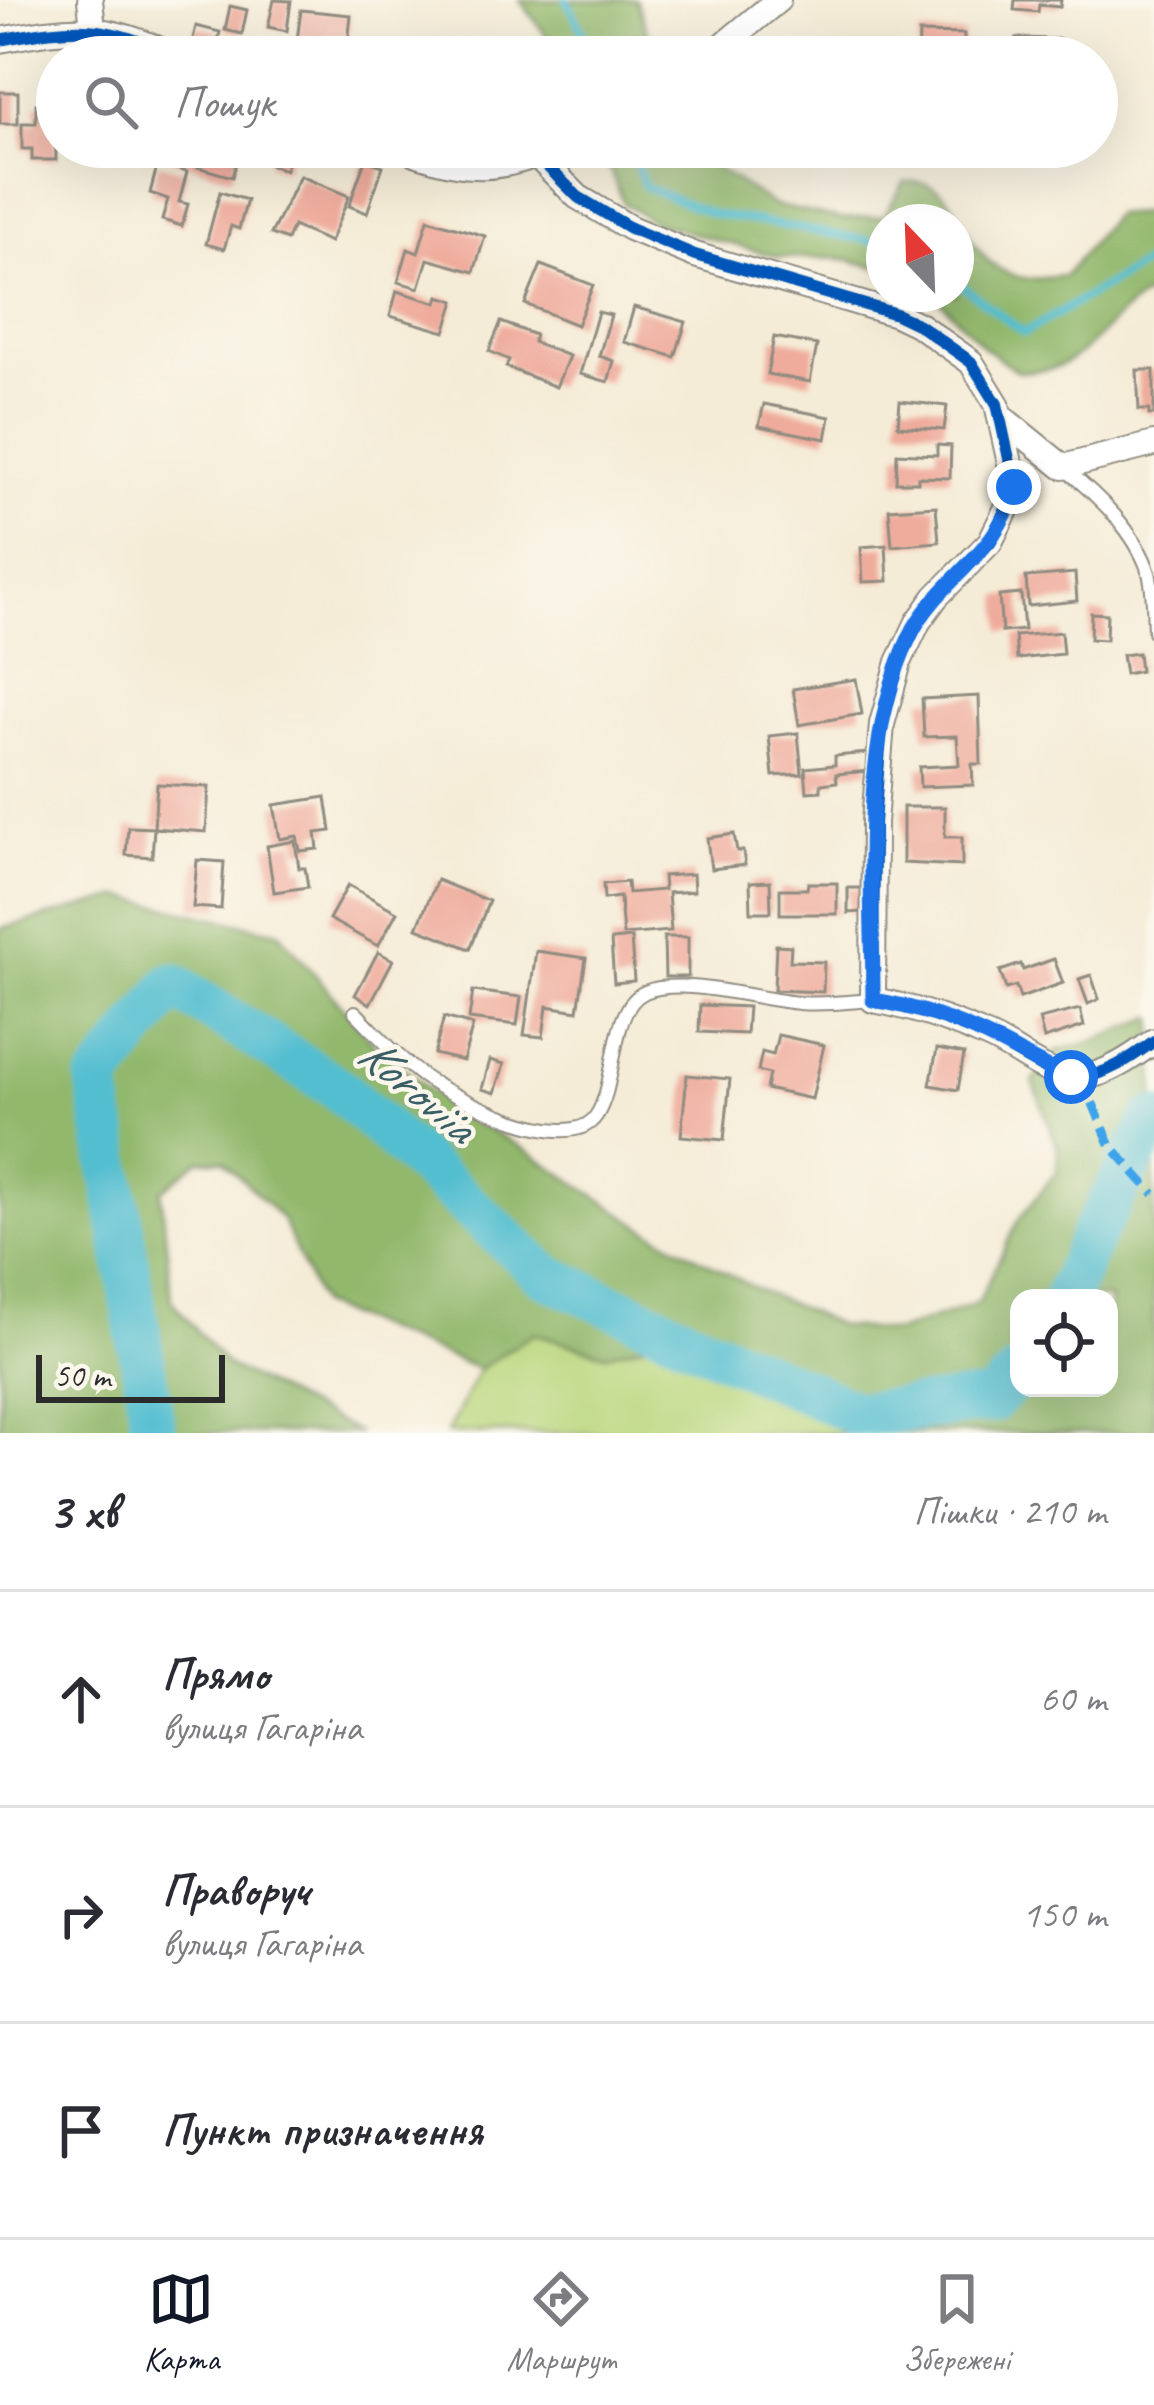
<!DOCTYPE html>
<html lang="uk">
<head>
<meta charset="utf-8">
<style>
	:root { --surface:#fff; --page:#f7f7f7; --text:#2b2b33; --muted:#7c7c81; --line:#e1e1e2; --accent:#111827 }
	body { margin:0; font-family:Caveat,sans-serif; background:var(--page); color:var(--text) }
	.controls { position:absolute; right:36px; bottom:36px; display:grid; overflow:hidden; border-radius:24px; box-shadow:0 12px 48px #0002 }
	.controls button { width:108px; height:108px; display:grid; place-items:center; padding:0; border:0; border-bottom:3px solid var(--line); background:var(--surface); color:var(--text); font:60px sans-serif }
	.compass { position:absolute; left:866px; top:204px; width:108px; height:108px; border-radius:50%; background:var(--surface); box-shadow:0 12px 48px #0002; rotate:337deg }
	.scale { position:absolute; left:36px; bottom:30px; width:189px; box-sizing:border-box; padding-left:12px; border:6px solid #2b2b2b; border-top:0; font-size:33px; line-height:42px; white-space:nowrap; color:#2b2b2b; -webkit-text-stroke:9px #fbf7ec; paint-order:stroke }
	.stop { position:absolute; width:36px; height:36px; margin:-27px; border:9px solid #1a73e8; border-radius:50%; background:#fff }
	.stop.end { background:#1a73e8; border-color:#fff; box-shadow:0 3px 12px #0008 }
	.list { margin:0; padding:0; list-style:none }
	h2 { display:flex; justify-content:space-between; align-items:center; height:156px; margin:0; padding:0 48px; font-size:51px }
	h2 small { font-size:39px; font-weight:400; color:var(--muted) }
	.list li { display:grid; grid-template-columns:78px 1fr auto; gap:36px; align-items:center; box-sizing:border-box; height:216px; padding:0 48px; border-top:3px solid var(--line) }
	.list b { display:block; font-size:45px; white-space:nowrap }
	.list p { margin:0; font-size:39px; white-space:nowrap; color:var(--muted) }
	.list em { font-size:39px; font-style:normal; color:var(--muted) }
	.icon { flex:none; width:66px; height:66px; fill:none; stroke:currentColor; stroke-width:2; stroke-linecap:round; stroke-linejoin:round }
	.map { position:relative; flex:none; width:1154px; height:1433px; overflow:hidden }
	.search { position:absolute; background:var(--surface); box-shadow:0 12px 48px #0002; left:36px; right:36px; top:36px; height:132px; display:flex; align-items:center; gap:30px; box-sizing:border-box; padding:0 42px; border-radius:66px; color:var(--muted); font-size:45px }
	.sheet { height:804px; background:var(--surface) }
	nav { display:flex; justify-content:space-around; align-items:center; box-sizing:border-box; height:168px; border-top:3px solid var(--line); background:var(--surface); font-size:33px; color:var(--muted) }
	nav a { display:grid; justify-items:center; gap:6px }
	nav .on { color:var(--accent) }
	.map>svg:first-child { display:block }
	.green { fill:#b9d77d; stroke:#728154; stroke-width:3 }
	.forest { fill:#92b86c; stroke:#5e724c; stroke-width:3; fill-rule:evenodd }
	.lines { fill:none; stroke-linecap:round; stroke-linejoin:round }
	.stream { stroke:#53bed0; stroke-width:8 }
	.river { stroke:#53bed0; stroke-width:45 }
	.building { fill:#efac9c }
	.lane-casing { stroke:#908c81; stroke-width:16 }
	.street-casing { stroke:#908c81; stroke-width:28 }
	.lane { stroke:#fff; stroke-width:12 }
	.street { stroke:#fff; stroke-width:24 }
	.quiet { stroke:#3ea3eb; stroke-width:9; stroke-dasharray:18 9; stroke-linecap:butt }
	.cycleway-casing { stroke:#fbf7ec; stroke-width:20 }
	.cycleway { stroke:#0057b8; stroke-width:12 }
	.route { stroke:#1a73e8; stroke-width:15 }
	.labels { text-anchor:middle; stroke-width:9; stroke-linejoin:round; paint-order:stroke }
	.water-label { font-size:51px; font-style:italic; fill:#395e65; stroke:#fbf7ec }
</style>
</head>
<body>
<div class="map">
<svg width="1154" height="1433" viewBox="0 0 1154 1433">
	<rect width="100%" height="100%" fill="#fbf7ec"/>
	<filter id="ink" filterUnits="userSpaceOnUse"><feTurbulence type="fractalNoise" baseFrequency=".00833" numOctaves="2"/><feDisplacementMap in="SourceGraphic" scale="24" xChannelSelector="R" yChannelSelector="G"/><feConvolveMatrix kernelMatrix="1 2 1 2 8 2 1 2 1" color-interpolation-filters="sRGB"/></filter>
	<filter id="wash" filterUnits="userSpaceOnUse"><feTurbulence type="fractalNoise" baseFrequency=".004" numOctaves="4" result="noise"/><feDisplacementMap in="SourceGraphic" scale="48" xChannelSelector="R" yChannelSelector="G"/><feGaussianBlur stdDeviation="2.7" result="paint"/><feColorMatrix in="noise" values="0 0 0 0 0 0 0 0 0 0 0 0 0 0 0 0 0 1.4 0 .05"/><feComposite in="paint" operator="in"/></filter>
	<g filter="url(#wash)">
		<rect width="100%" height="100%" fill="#f5ecd7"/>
		<path class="green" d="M694 1331 734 1337 772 1389 837 1428 854 1433H447L479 1369 534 1333 606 1354Z"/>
		<g class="forest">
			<path d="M520 0H636L656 57H562Z"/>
			<path d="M601 147H695L704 160 773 205 841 219 884 216 904 182C973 176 950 258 1018 277 1032 281 1050 277 1065 276L1113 215 1154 212V291C1116 308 1095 352 1056 367 1045 371 1030 371 1018 372L983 346 934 294H956V222H884V269L845 259 778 257 656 223 624 204Z"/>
			<path d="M121 897 279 932 374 1044 457 1113 521 1147 646 1229 751 1286 840 1326 896 1332 978 1303 1019 1219 1057 1171 1058 1148 1033 1082 1058 1050 1089 1043 1154 1017V1433H854L837 1428 772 1389 734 1337 694 1331 606 1354 534 1333 479 1369 320 1305 282 1219 223 1160H199L161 1191 172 1301 225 1364 359 1433H0V929ZM1019 1298H1109V1388H1019Z"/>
		</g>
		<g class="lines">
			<g class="stream">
				<path d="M567 0 595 57"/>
				<path d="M630 147 645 187 713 214 884 243"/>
				<path d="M956 281 1024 333 1154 258"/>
			</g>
			<g class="river">
				<path d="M1065 1298 1091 1238 1154 1120"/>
				<path d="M154 1433 98 1082 173 985 339 1089 545 1275 857 1414 991 1401 1019 1374"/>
			</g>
		</g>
		<g id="blocks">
			<g class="building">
				<path d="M274 0 291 1 287 31 268 27Z"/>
				<path d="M1015 0H1061L1060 7 1039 5 1038 12 1014 10Z"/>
				<path d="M230 6 247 10 242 34 225 30Z"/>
				<path d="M301 10 351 15 347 54 296 48Z"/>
				<path d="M196 26 220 32 216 52 191 47Z"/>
				<path d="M919 33 964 34V57H918Z"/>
				<path d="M1016 38 1060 39 1059 57H1015Z"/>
				<path d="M427 41 472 56V57H422Z"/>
				<path d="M247 42 268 50 265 57H241Z"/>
				<path d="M842 49V57H818V50Z"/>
				<rect x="0" y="92" width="18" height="32"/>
				<path d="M36 104H55L56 160H32V149H22V123H36Z"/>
				<path d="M172 147H241L232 177 169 159Z"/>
				<path d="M274 147H302L299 155 291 152 285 170 268 164Z"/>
				<path d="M365 160 383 166 367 213 349 206Z"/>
				<path d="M158 163 187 172 179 202 188 204 182 226 162 220 168 199 150 193Z"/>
				<path d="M300 176 349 196 330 242 293 226 287 240 271 234Z"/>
				<path d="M220 192 247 200 239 229 231 226 224 249 206 244Z"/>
				<path d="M428 219 485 236 474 272 428 259 419 288 398 282 408 249 418 253Z"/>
				<path d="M541 265 593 285 577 325 525 304Z"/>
				<path d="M397 291 437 303 439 296 455 301 445 332 390 316Z"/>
				<path d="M634 307 686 322 675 357 624 342Z"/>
				<path d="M598 312 611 315 599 356 614 361 608 382 580 374Z"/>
				<path d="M501 322 535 335 533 342 569 356 556 387 506 367 509 360 489 351Z"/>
				<path d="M774 337 817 345 810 382 767 374Z"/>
				<path d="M1137 370H1154V415H1149V410H1139Z"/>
				<path d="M900 401 947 406 944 430 898 426Z"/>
				<path d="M764 404 830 417 826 439 759 426Z"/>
				<path d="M937 445 951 446 950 478 918 477V482H896L897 453 937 455Z"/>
				<path d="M936 506 939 542 892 546 889 509Z"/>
				<path d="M886 545 888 581 863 582 861 547Z"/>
				<path d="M1075 573 1077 601 1028 606 1026 577Z"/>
				<path d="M1021 594 1024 630 1002 632 999 596Z"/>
				<path d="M1091 613 1107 614 1106 640 1090 639Z"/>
				<path d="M1061 632 1063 654 1017 659 1015 636Z"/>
				<path d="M1138 653 1140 671 1125 674 1122 655Z"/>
				<path d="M856 679 862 714 799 725 793 689Z"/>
				<path d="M979 696 981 764H972L973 785 920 787 919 767 959 765 957 736 924 737 922 699Z"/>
				<path d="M798 733 802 774 773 776 769 736Z"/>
				<path d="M868 753 869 771 836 774 837 782 821 784V791L807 792 805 768 835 765V756Z"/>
				<path d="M157 784 209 787 206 832 154 828Z"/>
				<path d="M326 797 331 831 316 833 318 849 300 851 297 836 280 839 274 805Z"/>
				<path d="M903 807H945V837H962V866L903 863Z"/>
				<path d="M128 827 154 828 152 857 126 855Z"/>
				<path d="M734 834 737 851H743L745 865 711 869 707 838Z"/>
				<path d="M295 841 299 868H305L308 887 274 892 267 846Z"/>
				<path d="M197 860 224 862 221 909 193 907Z"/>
				<path d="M693 874 694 891 668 893 671 931 623 935 620 897 604 899 603 884 627 882 628 893 664 890 663 876Z"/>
				<path d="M437 880 489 901 470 949 417 928Z"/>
				<path d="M770 881 771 912H751L750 882Z"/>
				<path d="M808 883H837V914H780V889H807Z"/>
				<path d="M348 885 397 912 378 946 329 919Z"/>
				<path d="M848 888H863V912L848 913Z"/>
				<path d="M664 937H688V977H665Z"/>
				<path d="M631 938 634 981 614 983 611 940Z"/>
				<path d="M776 945 791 946 790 961 824 962 823 992 774 990Z"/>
				<path d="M536 951 586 958 578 1011 547 1006 543 1037 524 1035Z"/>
				<path d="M378 952 393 960 370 1004 355 995Z"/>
				<path d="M1054 959 1063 983 1020 998 1016 986 1006 989 1000 971 1021 964 1023 970Z"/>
				<path d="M1091 975 1099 999 1088 1004 1079 979Z"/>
				<path d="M473 991 521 997 517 1025 469 1019Z"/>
				<path d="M700 1005 748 1007 746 1034 699 1032Z"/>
				<path d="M1080 1009 1084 1026 1044 1039 1039 1019Z"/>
				<path d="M444 1017 473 1025 463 1061 434 1054Z"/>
				<path d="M778 1035 824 1045 812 1099 766 1089 769 1074 758 1071 762 1052 773 1055Z"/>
				<path d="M937 1049 964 1054 958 1090 930 1085Z"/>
				<path d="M490 1060 504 1064 495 1093 482 1089Z"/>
				<path d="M687 1075 730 1079 724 1140 681 1136Z"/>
			</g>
		</g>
	</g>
	<g filter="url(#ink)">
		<use href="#blocks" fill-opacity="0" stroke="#908c81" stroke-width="3"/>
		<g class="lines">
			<g class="lane-casing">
				<g id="lane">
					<path d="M1064 468C1097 495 1136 531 1149 573 1154 591 1153 612 1154 631"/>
					<path d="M355 1012C376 1033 397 1057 421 1075 452 1097 568 1157 596 1116 618 1084 609 1008 645 992 682 976 759 1000 799 1003 824 1005 848 1002 872 1000"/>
				</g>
			</g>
			<g class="street-casing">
				<g id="street">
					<path d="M90 0 93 28"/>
					<path d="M0 40C77 25 104 23 176 57"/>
					<path d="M709 57 778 0"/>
					<path d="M397 147C457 168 494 177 554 147"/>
					<path d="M537 156 578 197 630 228 695 255 896 314 919 325 971 362 997 404 1013 477 1011 500 990 542 936 597 918 622 899 662 882 724 874 822 873 1000C913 1007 955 1022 991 1038 1019 1051 1045 1076 1077 1077 1103 1078 1134 1056 1154 1041"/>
					<path d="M1000 416 1063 467 1154 444"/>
				</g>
			</g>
			<use href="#lane" class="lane"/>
			<use href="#street" class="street"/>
			<path class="quiet" d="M1082 1078 1111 1146 1154 1194"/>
			<g class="cycleway-casing">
				<g id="cycleway">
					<path d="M0 40C77 25 104 23 176 57"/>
					<path d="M537 156 578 197 630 228 695 255 896 314 919 325 971 362 997 404 1013 477 1011 500 990 542 936 597 918 622 899 662 882 724 874 822 873 1000C913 1007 955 1022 991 1038 1019 1051 1045 1076 1077 1077 1103 1078 1134 1056 1154 1041"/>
				</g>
			</g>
			<use href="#cycleway" class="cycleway"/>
		</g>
	</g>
	<g class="lines" filter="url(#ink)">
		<path class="route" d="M1014 487C1002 552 937 580 910 636 858 746 873 882 873 1000 913 1006 957 1021 993 1039 1020 1052 1042 1067 1071 1077"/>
	</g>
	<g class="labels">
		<g class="water-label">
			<text transform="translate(418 1088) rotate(40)" y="18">Koroviia</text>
		</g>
	</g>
</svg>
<div class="controls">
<button><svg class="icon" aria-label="locate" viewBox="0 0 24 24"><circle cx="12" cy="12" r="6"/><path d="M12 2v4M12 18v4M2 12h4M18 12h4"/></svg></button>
</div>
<svg class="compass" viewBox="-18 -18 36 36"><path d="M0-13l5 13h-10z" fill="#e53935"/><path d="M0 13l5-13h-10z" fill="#7c7c81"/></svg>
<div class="scale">50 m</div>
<div class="stop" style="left:1071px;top:1077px"></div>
<div class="stop end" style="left:1014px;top:487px"></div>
<div class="search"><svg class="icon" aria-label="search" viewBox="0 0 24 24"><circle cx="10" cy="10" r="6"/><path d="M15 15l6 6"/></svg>Пошук</div>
</div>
<section class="sheet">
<h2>3 хв<small>Пішки · 210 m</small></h2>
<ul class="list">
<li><svg class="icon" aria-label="ahead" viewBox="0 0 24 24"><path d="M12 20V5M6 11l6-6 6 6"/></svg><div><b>Прямо</b><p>вулиця Гагаріна</p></div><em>60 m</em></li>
<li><svg class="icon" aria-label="right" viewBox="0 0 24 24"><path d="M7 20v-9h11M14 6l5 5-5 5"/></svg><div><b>Праворуч</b><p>вулиця Гагаріна</p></div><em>150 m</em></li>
<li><svg class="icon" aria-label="arrive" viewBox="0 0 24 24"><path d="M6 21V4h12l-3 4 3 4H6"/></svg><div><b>Пункт призначення</b></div></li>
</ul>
</section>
<nav>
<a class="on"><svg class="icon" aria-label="map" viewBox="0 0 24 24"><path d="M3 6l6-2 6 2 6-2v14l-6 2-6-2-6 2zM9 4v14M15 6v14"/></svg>Карта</a>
<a><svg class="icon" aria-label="directions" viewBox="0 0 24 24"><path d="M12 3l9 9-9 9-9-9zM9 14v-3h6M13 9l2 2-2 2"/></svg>Маршрут</a>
<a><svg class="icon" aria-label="saved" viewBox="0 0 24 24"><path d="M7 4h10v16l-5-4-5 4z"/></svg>Збережені</a>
</nav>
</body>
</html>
